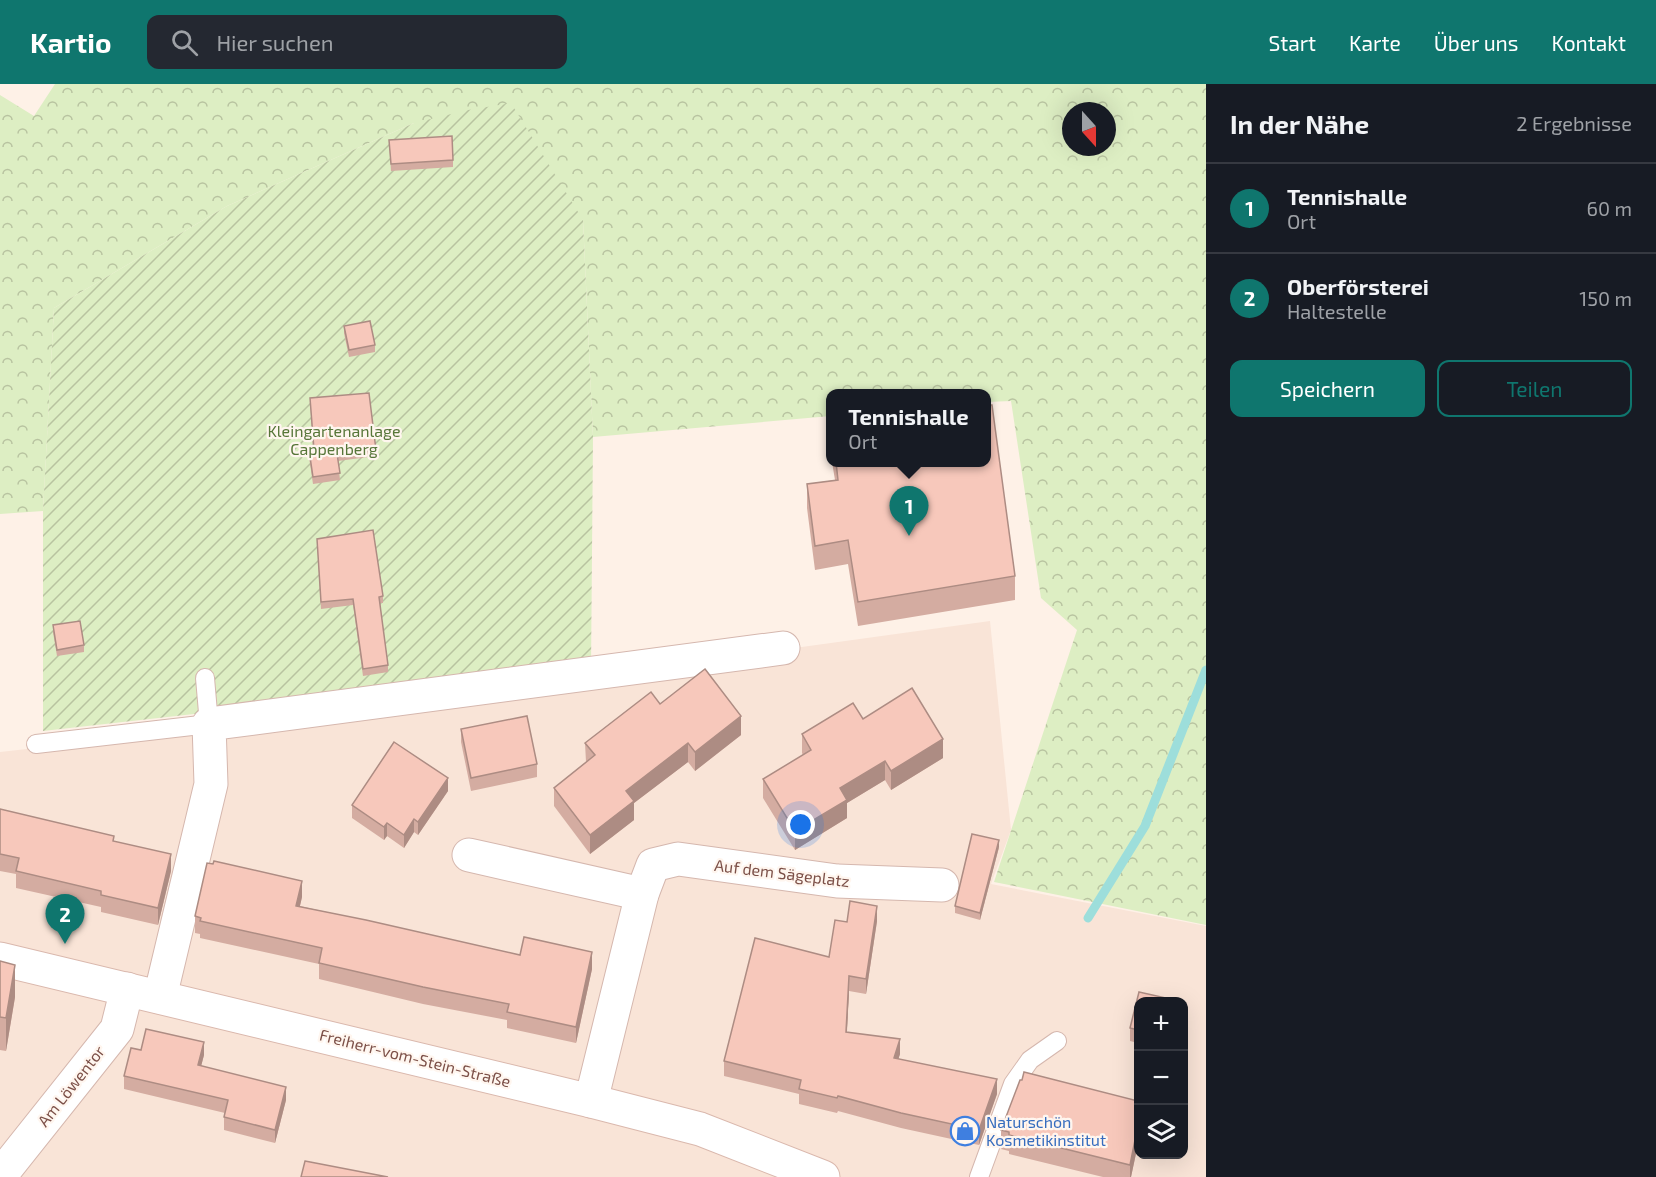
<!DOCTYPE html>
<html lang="de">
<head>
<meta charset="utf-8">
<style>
	:root { --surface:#171b24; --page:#242831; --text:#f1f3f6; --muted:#9ea1a6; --line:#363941; --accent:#0f766e }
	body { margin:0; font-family:"Exo 2",sans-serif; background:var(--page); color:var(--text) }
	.controls { position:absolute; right:18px; bottom:18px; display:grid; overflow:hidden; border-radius:12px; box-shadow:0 6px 24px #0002 }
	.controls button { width:54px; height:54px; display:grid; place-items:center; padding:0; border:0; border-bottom:2px solid var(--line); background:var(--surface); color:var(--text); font:30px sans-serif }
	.compass { position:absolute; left:1062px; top:18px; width:54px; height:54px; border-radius:50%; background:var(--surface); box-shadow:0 6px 24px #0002; rotate:159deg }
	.you { position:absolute; left:801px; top:741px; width:21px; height:21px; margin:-15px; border:4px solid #fff; border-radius:50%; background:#1a73e8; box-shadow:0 0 0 9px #1a73e833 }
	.badge { display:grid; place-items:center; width:39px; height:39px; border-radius:50%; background:var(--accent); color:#fff; font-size:20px; font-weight:700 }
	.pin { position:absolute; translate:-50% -50px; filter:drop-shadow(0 2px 3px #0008) }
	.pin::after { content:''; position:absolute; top:32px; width:21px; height:18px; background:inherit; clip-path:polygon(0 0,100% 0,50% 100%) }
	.popup { position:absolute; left:826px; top:305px; width:165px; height:78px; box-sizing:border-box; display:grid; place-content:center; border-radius:12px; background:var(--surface); filter:drop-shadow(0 2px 4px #0005); font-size:20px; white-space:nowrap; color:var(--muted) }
	.popup b { font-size:22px; color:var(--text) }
	.popup::after { content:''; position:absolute; left:50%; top:100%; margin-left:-12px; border:12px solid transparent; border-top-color:var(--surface) }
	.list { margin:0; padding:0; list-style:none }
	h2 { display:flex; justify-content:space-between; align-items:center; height:78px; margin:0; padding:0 24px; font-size:26px }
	h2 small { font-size:20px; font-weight:400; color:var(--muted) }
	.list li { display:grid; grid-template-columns:39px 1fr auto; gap:18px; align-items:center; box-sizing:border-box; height:90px; padding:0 24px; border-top:2px solid var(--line) }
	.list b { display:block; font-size:22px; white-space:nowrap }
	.list p { margin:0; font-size:20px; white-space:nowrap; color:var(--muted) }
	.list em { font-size:20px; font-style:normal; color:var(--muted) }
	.actions { display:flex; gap:12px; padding:18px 24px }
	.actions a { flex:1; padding:14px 0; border:2px solid var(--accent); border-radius:12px; text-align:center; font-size:21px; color:var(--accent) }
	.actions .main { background:var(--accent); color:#fff }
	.icon { flex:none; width:33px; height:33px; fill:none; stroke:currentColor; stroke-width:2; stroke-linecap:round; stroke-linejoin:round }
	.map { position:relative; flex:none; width:1206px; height:1093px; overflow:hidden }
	header { display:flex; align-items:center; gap:36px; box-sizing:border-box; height:84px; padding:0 30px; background:var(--accent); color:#fff }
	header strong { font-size:28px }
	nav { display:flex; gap:33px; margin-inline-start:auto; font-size:21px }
	.search { width:420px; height:54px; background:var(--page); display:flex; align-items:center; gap:15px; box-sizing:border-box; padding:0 21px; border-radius:12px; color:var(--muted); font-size:22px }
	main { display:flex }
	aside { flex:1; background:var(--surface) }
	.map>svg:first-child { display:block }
	.residential { fill:#f9e4d7; fill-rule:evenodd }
	.forest { fill:url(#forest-crowns); fill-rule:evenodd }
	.garden { fill:url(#garden-furrows) }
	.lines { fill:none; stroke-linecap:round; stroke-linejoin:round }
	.stream { stroke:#9ddedb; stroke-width:9 }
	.lane-casing { stroke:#d5b7ae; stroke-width:20 }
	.street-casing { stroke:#d5b7ae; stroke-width:35 }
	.secondary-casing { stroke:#dab8ad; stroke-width:35 }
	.lane { stroke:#fff; stroke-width:18 }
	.street { stroke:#fff; stroke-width:33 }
	.secondary { stroke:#fff; stroke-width:33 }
	.wall { fill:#d4aca1 }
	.shaded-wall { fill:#ad8c83 }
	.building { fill:#f7c8bb; stroke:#ad8c83; stroke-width:1.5 }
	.labels { text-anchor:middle; stroke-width:4.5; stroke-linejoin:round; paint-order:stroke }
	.park-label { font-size:16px; fill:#577639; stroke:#fff6ef }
	.street-label { font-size:16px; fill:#7c5048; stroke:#fff6ef }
	.shop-label { font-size:16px; fill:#366cbe; stroke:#fff6ef; text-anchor:start }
</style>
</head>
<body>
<header>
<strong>Kartio</strong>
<div class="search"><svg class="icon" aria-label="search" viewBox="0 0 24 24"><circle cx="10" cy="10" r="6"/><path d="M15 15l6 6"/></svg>Hier suchen</div>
<nav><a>Start</a><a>Karte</a><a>Über uns</a><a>Kontakt</a></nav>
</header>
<main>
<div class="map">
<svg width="1206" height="1093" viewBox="0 0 1206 1093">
	<defs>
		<pattern id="forest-crowns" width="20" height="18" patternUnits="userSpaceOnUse" patternTransform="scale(1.5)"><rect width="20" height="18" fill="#ddeec3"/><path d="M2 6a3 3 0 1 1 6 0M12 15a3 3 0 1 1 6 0" fill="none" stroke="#b8c3a0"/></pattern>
		<pattern id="garden-furrows" width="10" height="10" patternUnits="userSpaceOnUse" patternTransform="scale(1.5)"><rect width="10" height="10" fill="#ddeec3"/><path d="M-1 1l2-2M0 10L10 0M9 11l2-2" fill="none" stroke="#b8c3a0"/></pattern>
	</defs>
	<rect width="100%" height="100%" fill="#fef1e7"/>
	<path class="residential" d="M990 537 1011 746 991 800 1206 842V1093H0V668L233 642ZM1138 918H1184V1070H1138Z"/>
	<path class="forest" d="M55 0H1206V841L994 798 1077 546 1041 514 1011 317 987 318V310H831V332L593 353 583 136 414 39 227 122 54 224 43 427 0 430V11L34 32ZM1071 27H1107V63H1071Z"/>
	<path class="garden" d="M511 19 583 136 593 353 591 585 43 647V427L54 224 227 122 414 39 468 26Z"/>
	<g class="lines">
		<path class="stream" d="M1088 834 1145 742 1206 586"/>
		<g class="lane-casing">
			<g id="lane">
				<path d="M36 660 209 640 205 594"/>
				<path d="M979 1093 1013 1000 1030 976 1057 957"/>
			</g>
		</g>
		<g class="street-casing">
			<g id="street">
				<path d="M469 771 642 810"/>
				<path d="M160 913 211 700 209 640 783 564"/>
				<path d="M591 1017 642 810 653 781 678 775 837 797 942 801"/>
				<path d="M0 1092 117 945 127 905"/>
			</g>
		</g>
		<g class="secondary-casing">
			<path id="secondary" d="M0 875 591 1017 700 1045 823 1093"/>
		</g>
		<use href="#lane" class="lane"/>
		<use href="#street" class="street"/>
		<use href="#secondary" class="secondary"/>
	</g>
	<g class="wall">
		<path d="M389 56 453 76V83L391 87Z"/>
		<path d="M344 242 375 261V268L349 273 344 249Z"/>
		<path d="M310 314 376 366V372L338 377 340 396 313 400 309 373V366H313Z"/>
		<path d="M830 343H831V374L830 367Z"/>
		<path d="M832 378H987L1015 492V516L858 542 848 480 815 486 807 424V400L835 396Z"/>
		<path d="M317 455 383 512V519H380L388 581V588L363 592 353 521 321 525Z"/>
		<path d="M53 541 84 561V568L57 572 53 548Z"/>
		<path d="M660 620 741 651 695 687 688 678 634 719V736L590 770 554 722V704L586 678 585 659Z"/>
		<path d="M863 635 943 674 891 706 885 696 847 719V734L795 766 763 714V695L803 671 802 669V650Z"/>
		<path d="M461 645 537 680V693L471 707 461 658Z"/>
		<path d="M448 707 418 751 414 748 404 764 387 752 384 756 352 734V721Z"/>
		<path d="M0 725 114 757 171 787 158 841 101 828V823L16 804V790L0 787Z"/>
		<path d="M999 763 980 836 955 829V822Z"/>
		<path d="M302 813 300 822 520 871 592 885 576 959 507 944V936L423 920 319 895V880L200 854V850L195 849V832Z"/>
		<path d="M877 837 866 910 849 907 847 948 900 970 898 975 997 1010 979 1061 901 1044 838 1027 837 1029 799 1020V1010L724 992V977L829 873 847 838Z"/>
		<path d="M0 877 15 913 6 967 0 966Z"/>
		<path d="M1138 918V959L1130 957V944Z"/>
		<path d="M141 966 204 971 201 982 286 1016 275 1059 224 1046V1033L225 1029 124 1005V992Z"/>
		<path d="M1138 1017V1060L1131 1093H1103L1009 1070V1067L1001 1065V1046Z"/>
	</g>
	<g class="shaded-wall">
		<path d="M741 632V651L695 687V668Z"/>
		<path d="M943 655V674L891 706V687Z"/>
		<path d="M688 659V678L634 719V736L590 770V751L626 707Z"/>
		<path d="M885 677V696L847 719V734L795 766V747L840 704Z"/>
		<path d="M448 694V707L418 751V738Z"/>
		<path d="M414 735V748L404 764V751Z"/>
		<path d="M387 739V752L384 756V743Z"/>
		<path d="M999 756V763L980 836V829Z"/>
		<path d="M171 770V787L158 841V824Z"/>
		<path d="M302 797V813L296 838V822Z"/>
		<path d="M877 822V837L866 910V895Z"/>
		<path d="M592 868V885L576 959V943Z"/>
		<path d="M15 881V913L6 967V934Z"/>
		<path d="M849 892V907L846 963V948Z"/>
		<path d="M900 955V970L894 989V974Z"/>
		<path d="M204 958V971L198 994V981Z"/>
		<path d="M997 995V1010L979 1061V1046Z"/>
		<path d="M286 1003V1016L275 1059V1046Z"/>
		<path d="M1138 1041V1060L1131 1093H1130V1081Z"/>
	</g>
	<g class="building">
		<path d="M452 52 453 76 391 80 389 56Z"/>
		<path d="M370 237 375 261 349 266 344 242Z"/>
		<path d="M369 309 376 366 337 370 340 389 313 393 309 366H314L310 314Z"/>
		<path d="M987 321H992L1015 492 858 518 848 456 815 462 807 400 838 396 836 378H987Z"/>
		<path d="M373 446 383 512 379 513 388 581 363 585 353 515 321 518 317 455Z"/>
		<path d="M80 537 84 561 57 566 53 541Z"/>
		<path d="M705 585 741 632 695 668 688 659 626 707 634 717 590 751 554 704 595 671 585 659 651 608 660 620Z"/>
		<path d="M912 604 943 655 891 687 885 677 840 704 847 716 795 747 763 695 811 666 802 650 853 619 863 635Z"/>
		<path d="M527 632 537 680 471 694 461 645Z"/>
		<path d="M394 658 448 694 418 738 414 735 404 751 387 739 384 743 352 721Z"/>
		<path d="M0 725 114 752 113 757 171 770 158 824 101 811V807L16 787 19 774 0 770Z"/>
		<path d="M972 750 999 756 980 829 955 822Z"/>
		<path d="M214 777 302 797 296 822 366 836 520 871 524 853 592 868 576 943 507 928 509 920 423 903 319 879 322 864 200 837 201 834 195 832 207 779 213 780Z"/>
		<path d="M850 817 877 822 866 895 849 892 846 948 900 955 894 974 997 995 979 1046 901 1029 838 1012 837 1014 799 1005 801 996 724 977 755 854 829 873 835 836 847 838Z"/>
		<path d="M0 877 15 881 6 934 0 933Z"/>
		<path d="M1139 908 1175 916V918H1138V946L1130 944Z"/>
		<path d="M146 945 204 958 198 981 286 1003 275 1046 224 1033 228 1016 124 992 131 964 141 966Z"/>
		<path d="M1024 988 1138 1017V1041L1130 1081 1009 1051V1048L1001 1046 1020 996H1022Z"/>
		<path d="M305 1077 388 1093H301Z"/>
	</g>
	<defs>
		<g id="shop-ring" transform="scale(1.5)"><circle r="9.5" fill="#fff6ef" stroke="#3f7fe0" stroke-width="1.5"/><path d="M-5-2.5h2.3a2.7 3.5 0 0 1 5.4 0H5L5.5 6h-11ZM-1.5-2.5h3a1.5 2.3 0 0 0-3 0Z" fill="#3f7fe0"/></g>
	</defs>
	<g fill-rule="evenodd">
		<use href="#shop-ring" x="965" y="1047"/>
	</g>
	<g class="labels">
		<g class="park-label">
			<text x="334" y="353">Kleingartenanlage<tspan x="334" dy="18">Cappenberg</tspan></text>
		</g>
		<g class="street-label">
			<text transform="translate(782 789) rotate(7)" y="6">Auf dem Sägeplatz</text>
			<text transform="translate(415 974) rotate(14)" y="6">Freiherr-vom-Stein-Straße</text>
			<text transform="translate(71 1002) rotate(-52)" y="6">Am Löwentor</text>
		</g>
		<g class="shop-label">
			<text x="986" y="1044">Naturschön<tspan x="986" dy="18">Kosmetikinstitut</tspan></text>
		</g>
	</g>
</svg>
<div class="controls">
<button>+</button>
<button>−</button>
<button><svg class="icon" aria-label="layers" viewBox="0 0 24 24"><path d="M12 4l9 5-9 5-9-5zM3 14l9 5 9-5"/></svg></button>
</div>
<svg class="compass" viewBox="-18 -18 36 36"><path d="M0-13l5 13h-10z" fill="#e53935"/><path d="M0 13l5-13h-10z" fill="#9ea1a6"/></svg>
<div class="you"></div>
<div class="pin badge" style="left:909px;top:452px">1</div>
<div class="popup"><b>Tennishalle</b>Ort</div>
<div class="pin badge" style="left:65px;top:860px">2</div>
</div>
<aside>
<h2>In der Nähe<small>2 Ergebnisse</small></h2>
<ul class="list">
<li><span class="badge">1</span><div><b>Tennishalle</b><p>Ort</p></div><em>60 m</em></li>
<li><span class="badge">2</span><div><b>Oberförsterei</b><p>Haltestelle</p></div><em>150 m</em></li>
</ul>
<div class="actions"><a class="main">Speichern</a><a>Teilen</a></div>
</aside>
</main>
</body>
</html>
